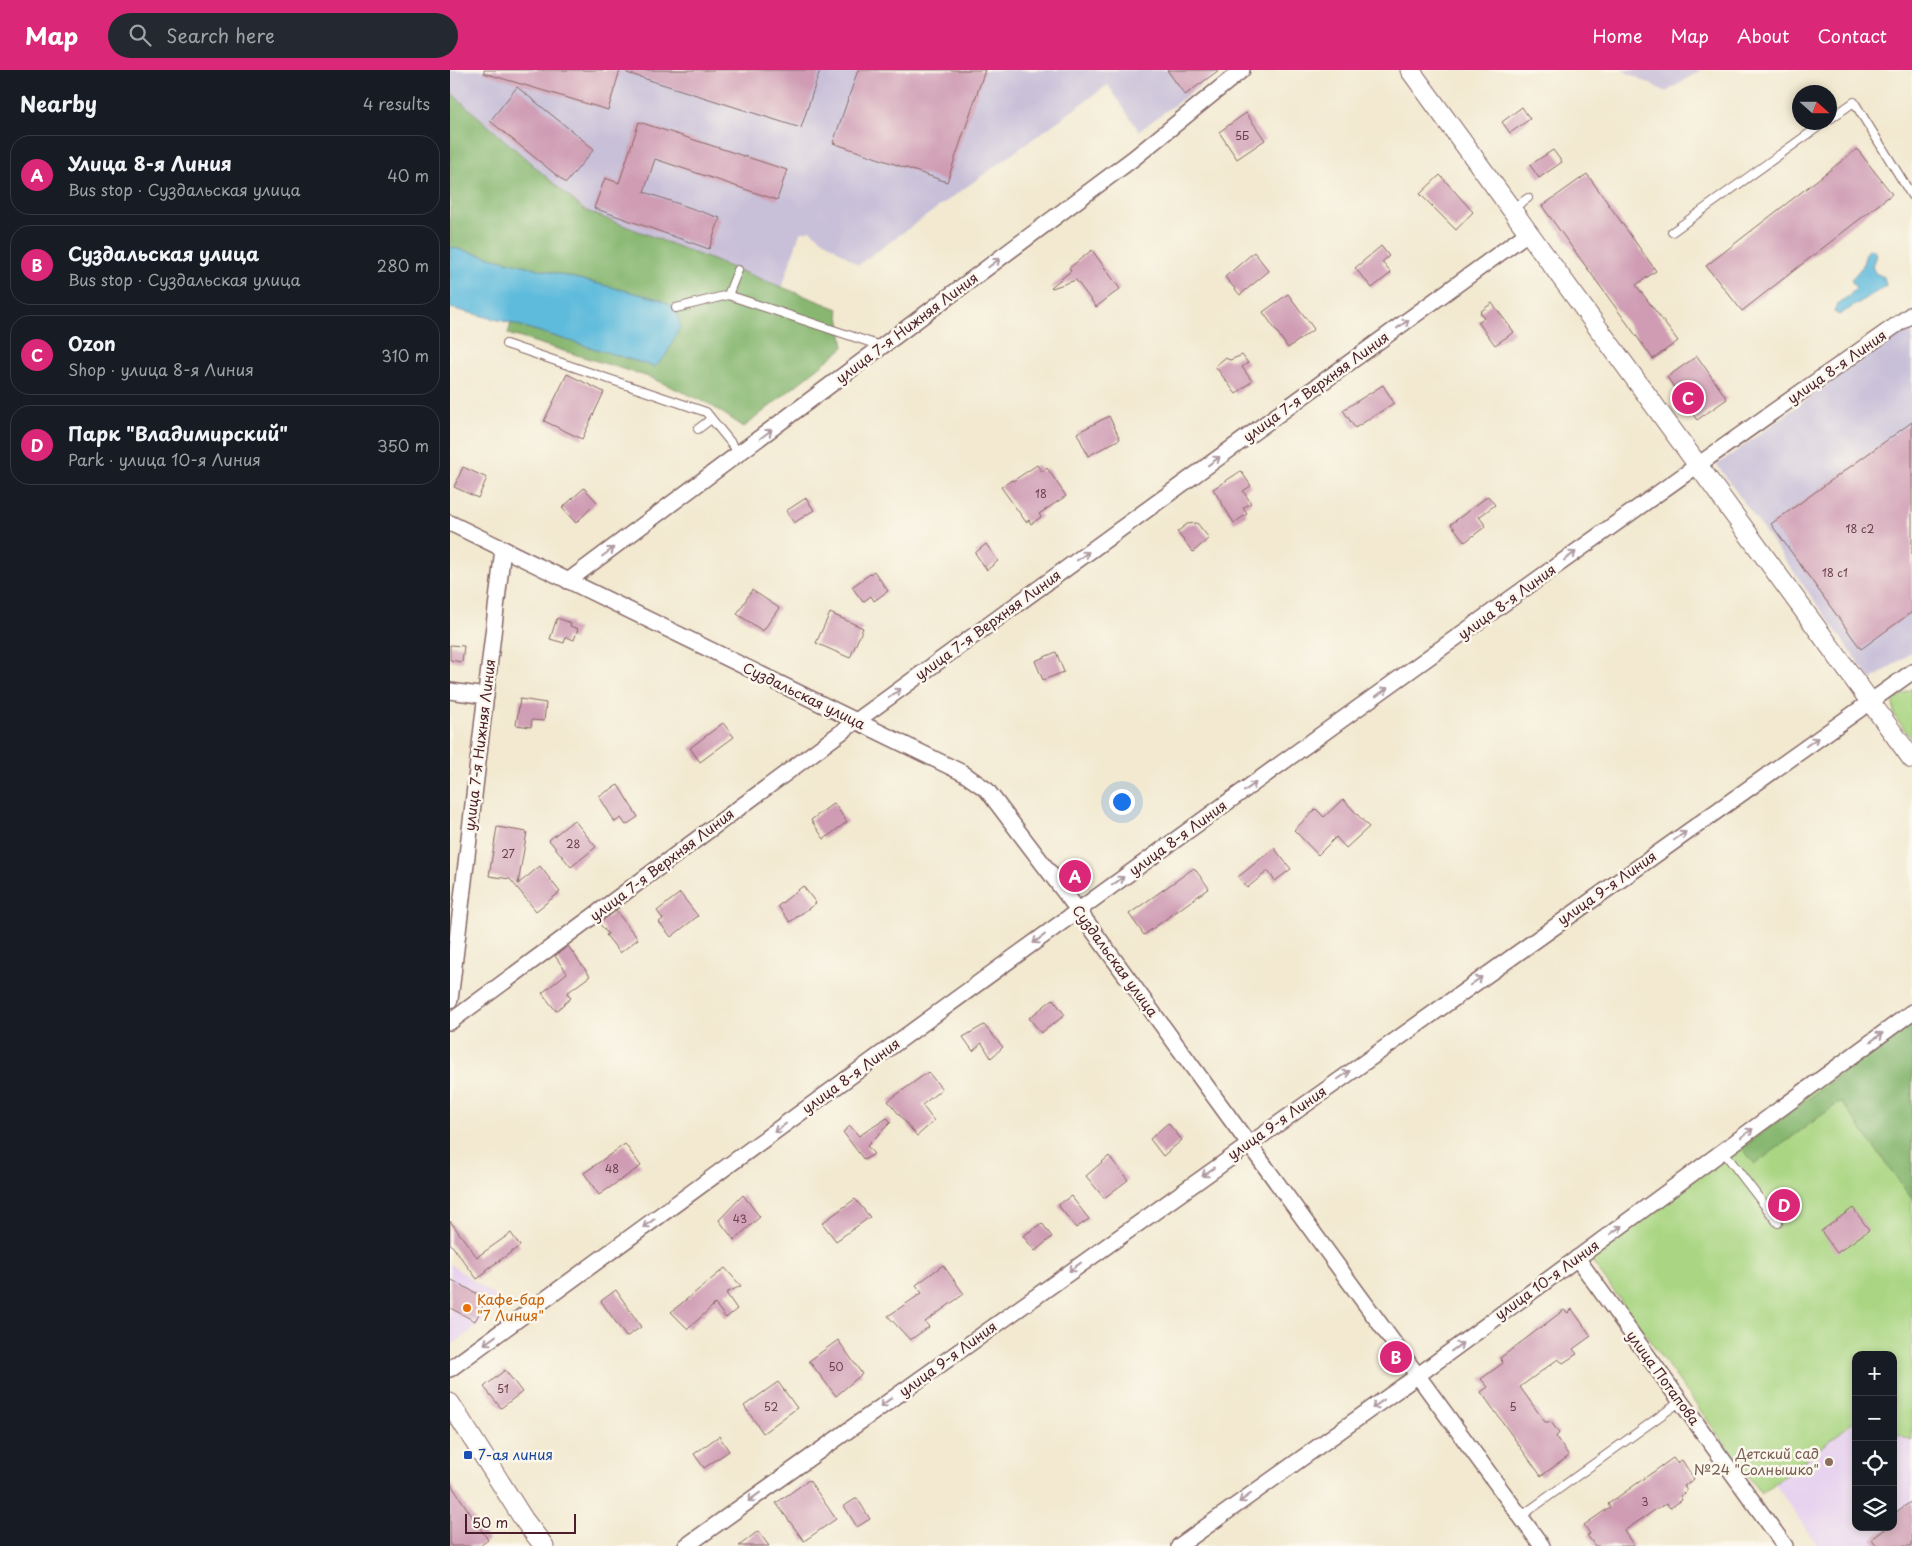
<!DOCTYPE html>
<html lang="en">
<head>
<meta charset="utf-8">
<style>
	:root { --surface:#171b24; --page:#242831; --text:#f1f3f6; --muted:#9ea1a6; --line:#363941; --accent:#db2777 }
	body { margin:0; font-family:"Playpen Sans",sans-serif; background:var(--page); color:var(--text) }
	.controls { position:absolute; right:15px; bottom:15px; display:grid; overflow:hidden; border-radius:10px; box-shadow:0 2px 8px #0003 }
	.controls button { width:45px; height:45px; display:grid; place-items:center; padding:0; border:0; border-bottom:1px solid var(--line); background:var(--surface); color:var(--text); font:25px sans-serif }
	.compass { position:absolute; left:1342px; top:15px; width:45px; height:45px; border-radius:50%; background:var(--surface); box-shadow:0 2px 8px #0003; rotate:111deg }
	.scale { position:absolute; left:15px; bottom:12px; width:111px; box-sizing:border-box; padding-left:5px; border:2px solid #4a1f2b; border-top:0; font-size:14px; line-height:18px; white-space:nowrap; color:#4a1f2b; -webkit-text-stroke:4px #fbf7ec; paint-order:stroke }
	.you { position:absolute; left:671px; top:731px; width:18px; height:18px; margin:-12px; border:4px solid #fff; border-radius:50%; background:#1a73e8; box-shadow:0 0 0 8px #1a73e833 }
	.badge { display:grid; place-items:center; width:32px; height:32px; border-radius:50%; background:var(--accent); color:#fff; font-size:16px; font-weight:700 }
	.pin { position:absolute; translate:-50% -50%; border:2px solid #fff; box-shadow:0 1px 5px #0006 }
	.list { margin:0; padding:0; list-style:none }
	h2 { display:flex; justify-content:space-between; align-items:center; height:65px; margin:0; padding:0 20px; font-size:21px }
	h2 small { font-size:16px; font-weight:400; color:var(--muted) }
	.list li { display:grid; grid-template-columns:32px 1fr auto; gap:15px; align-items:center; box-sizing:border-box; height:80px; margin:0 10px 10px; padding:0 10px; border:1px solid var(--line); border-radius:20px }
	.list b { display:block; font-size:19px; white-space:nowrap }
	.list p { margin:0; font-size:16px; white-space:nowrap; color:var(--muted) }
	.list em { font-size:16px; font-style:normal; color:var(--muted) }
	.icon { flex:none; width:28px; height:28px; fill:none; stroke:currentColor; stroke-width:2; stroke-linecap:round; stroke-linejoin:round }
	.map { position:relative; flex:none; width:1462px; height:1476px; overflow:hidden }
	header { display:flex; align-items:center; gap:30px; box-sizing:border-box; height:70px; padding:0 25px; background:var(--accent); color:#fff }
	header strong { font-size:24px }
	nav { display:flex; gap:28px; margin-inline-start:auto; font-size:18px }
	.search { width:350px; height:45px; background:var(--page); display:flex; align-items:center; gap:12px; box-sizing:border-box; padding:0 18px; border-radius:28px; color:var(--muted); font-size:19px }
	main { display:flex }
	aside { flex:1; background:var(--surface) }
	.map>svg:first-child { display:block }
	.built { fill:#e7d2ef }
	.industrial { fill:#c8bfd8 }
	.green { fill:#aad683; stroke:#7a7a57 }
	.forest { fill:#87b771; stroke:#686b4e }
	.water { fill:#5ebbdc; stroke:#546d84 }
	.building { fill:#cf9cb4 }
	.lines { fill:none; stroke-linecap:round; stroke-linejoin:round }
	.service-casing { stroke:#856665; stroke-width:10 }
	.minor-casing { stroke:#856665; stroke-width:18 }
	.tertiary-casing { stroke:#856665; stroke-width:21 }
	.service { stroke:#fff; stroke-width:8 }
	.minor { stroke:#fff; stroke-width:15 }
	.tertiary { stroke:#fff; stroke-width:19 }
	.oneway { stroke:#ae9aa0 }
	.food-dot { fill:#e8710a; stroke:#fbf7ec; stroke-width:2 }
	.transit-dot { fill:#1a4fb4; stroke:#fbf7ec; stroke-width:2 }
	.education-dot { fill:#8d6e63; stroke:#fbf7ec; stroke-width:2 }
	.labels { text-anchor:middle; stroke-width:5; stroke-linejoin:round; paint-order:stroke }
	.number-label { font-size:11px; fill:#6b3e4d }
	.street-label { font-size:14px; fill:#4a1f2b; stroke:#fbf7ec }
	.food-label { font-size:14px; fill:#c56008; stroke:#fbf7ec; text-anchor:start }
	.education-label { font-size:14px; fill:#785e54; stroke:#fbf7ec; text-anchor:end }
	.transit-label { font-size:14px; fill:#164399; stroke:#fbf7ec; text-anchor:start }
</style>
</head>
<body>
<header>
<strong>Map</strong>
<div class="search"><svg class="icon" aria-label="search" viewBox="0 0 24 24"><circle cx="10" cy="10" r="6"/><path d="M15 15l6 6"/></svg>Search here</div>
<nav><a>Home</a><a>Map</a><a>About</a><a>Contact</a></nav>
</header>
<main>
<aside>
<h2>Nearby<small>4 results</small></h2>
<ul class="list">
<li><span class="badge">A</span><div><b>Улица 8-я Линия</b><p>Bus stop · Суздальская улица</p></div><em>40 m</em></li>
<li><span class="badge">B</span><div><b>Суздальская улица</b><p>Bus stop · Суздальская улица</p></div><em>280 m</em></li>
<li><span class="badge">C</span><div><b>Ozon</b><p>Shop · улица 8-я Линия</p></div><em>310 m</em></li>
<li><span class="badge">D</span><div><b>Парк &quot;Владимирский&quot;</b><p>Park · улица 10-я Линия</p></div><em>350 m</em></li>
</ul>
</aside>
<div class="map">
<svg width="1462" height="1476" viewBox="0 0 1462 1476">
	<rect width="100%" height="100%" fill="#fbf7ec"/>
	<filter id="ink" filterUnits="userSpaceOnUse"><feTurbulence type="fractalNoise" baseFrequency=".02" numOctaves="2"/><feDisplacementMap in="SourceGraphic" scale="10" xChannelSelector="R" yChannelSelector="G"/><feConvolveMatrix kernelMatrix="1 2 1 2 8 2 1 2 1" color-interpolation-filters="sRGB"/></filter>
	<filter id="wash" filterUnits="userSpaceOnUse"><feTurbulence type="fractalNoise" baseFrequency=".0096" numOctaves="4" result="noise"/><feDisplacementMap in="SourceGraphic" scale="20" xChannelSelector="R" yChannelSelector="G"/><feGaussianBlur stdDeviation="1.12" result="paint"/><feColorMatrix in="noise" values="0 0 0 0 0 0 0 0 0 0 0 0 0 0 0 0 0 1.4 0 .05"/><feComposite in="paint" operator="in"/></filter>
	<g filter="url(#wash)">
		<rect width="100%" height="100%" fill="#f2e9d0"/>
		<g class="built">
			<path d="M0 1194 56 1234 2 1275 0 1273Z"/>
			<path d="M1406 1350V1457H1443V1363L1462 1370V1476H1368L1324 1413Z"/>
		</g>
		<g class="industrial">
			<path d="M0 0H771L689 61 658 15 408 195 360 160 350 163 332 217 134 140 0 22Z"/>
			<path d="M1172 0H1251L1216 22Z"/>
			<path d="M1462 253V582L1421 610 1267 395Z"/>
		</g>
		<g class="green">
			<path d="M1462 618V670L1444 645 1443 631Z"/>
			<path d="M1462 945V1371L1443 1363V1285H1406V1350L1311 1424 1139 1187Z"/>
		</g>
		<g class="forest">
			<path d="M0 22 134 140 388 239 394 277 294 357 259 334 199 307 58 264 61 253 205 296 226 238 208 229 0 177Z"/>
			<path d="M1462 952V1129L1391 1031 1305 1094 1292 1078Z"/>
		</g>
		<g class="water">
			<path d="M0 177 209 229 226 238 230 257 216 285 205 297 61 253 0 238Z"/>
			<path d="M1419 179 1424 180 1426 185 1422 196 1425 203 1434 207 1436 216 1389 245 1384 242 1388 233 1399 226 1406 218 1401 210 1412 197 1416 184Z"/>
		</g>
		<g id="blocks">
			<g class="building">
				<path d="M34 0H170L158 40 34 3Z"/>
				<path d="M177 0H370L351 58 177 3Z"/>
				<path d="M408 0H535L497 112 383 73Z"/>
				<path d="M717 0H769L735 25Z"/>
				<path d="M67 17 144 79 116 113 40 51Z"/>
				<path d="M1072 37 1080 49 1060 63 1052 52Z"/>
				<path d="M796 43 815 70 787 89 769 62Z"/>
				<path d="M189 52 337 100 327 130 205 89 194 122 270 148 259 179 144 138 155 108 169 113Z"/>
				<path d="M1407 79 1442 124 1292 241 1256 196Z"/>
				<path d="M1103 80 1112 92 1089 108 1080 95Z"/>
				<path d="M1137 104 1206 201 1186 215 1228 271 1203 289 1092 136Z"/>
				<path d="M990 105 1023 142 1006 160 970 124Z"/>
				<path d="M931 176 939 186 932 192 941 203 922 218 905 198Z"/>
				<path d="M642 180 670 219 646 237 626 210 602 218 601 217 621 201 619 198Z"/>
				<path d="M804 182 819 201 790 225 775 207Z"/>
				<path d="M838 224 864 259 838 278 813 242Z"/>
				<path d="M1042 233 1064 262 1045 275 1028 252 1034 248 1030 242Z"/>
				<path d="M792 285 798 293 792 297 802 311 786 324 765 296 775 288 780 290Z"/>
				<path d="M1247 286 1277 329 1247 350 1217 307Z"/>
				<path d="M117 304 154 322 132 369 94 351Z"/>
				<path d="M933 315 944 333 905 358 893 340Z"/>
				<path d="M659 346 670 369 638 386 627 363Z"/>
				<path d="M1462 352V542L1411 579 1321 454Z"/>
				<path d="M587 395 592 402 597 398 616 426 589 444 591 447 581 454 579 450 576 452 551 417 562 410 563 411Z"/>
				<path d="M13 397 37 408 28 428 4 417Z"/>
				<path d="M791 401 801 416 793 421 801 433 793 438 797 444 784 453 763 419Z"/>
				<path d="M134 418 147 432 126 453 112 438Z"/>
				<path d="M1038 426 1045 435 1029 447 1036 456 1015 472 1001 454Z"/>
				<path d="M356 428 364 440 344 453 336 441Z"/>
				<path d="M747 453 759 468 743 482 727 462 737 454Z"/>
				<path d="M536 474 548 491 537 500 525 483Z"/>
				<path d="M424 501 438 521 424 531 421 526 413 532 402 517Z"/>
				<path d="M302 520 329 538 313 561 287 544Z"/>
				<path d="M380 543 413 558 400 588 366 573Z"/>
				<path d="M107 548 121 553 120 556 128 559 124 570 116 567 114 573 100 569Z"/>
				<path d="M0 575 14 576 12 592 0 590Z"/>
				<path d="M606 582 614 602 593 610 585 591Z"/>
				<path d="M70 629 96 633 94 651 82 650 81 657 66 655Z"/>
				<path d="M273 653 284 667 250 692 240 678Z"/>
				<path d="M168 715 188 747 176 755 171 748 165 752 149 726Z"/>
				<path d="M893 729 919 757 896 778 886 767 868 785 844 760 866 739 874 747Z"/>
				<path d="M384 733 397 752 374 769 361 750Z"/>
				<path d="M124 750 146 777 121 797 99 770Z"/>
				<path d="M47 757 77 762 68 814 90 796 110 822 86 841 60 809 39 806Z"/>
				<path d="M824 778 841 799 825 811 818 801 797 818 788 807Z"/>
				<path d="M744 798 759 818 694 865 679 844Z"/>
				<path d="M353 816 366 833 340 852 328 836Z"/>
				<path d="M230 823 248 846 221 867 209 852 213 849 207 841Z"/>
				<path d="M166 841 188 869 170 883 156 865 158 864 149 853Z"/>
				<path d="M118 876 140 906 117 923 121 928 106 941 92 923 117 903 105 886Z"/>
				<path d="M603 929 615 945 591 963 579 948Z"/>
				<path d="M534 955 553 977 541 988 532 973 523 981 513 967Z"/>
				<path d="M478 1002 492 1019 472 1035 484 1051 467 1066 438 1031Z"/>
				<path d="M437 1048 441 1052 417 1076 424 1084 414 1090 393 1062 400 1056 409 1066Z"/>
				<path d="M718 1053 732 1070 713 1086 700 1069Z"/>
				<path d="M175 1074 191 1096 149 1125 134 1103Z"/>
				<path d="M659 1086 678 1110 654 1128 636 1106Z"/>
				<path d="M293 1125 310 1147 284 1170 269 1150Z"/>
				<path d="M621 1126 639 1149 626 1158 608 1135Z"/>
				<path d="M405 1129 420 1147 386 1171 372 1153Z"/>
				<path d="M1403 1138 1419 1160 1387 1183 1371 1161Z"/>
				<path d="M0 1151 27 1187 61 1163 70 1176 36 1200 37 1202 27 1209 0 1173Z"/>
				<path d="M592 1153 602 1167 585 1181 573 1166Z"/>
				<path d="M493 1195 514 1224 475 1252 479 1257 460 1270 438 1246 472 1223 466 1215Z"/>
				<path d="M275 1198 291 1216 276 1223 287 1239 276 1248 265 1234 238 1259 221 1242Z"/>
				<path d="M0 1209 37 1229 25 1251 0 1238Z"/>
				<path d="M166 1220 191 1257 176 1267 151 1231Z"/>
				<path d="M1122 1239 1141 1266 1123 1279 1127 1284 1113 1293 1108 1289 1070 1317 1095 1352H1101L1109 1363 1106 1367 1119 1386 1091 1406 1031 1322 1038 1317 1031 1309 1053 1293 1050 1288 1114 1240 1118 1243Z"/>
				<path d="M388 1270 412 1304 386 1326 359 1291Z"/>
				<path d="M55 1300 72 1322 51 1338 34 1317Z"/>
				<path d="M328 1312 347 1338 313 1363 294 1336Z"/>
				<path d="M269 1366 279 1381 254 1398 244 1384Z"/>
				<path d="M1223 1388 1227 1393 1232 1390 1244 1409 1234 1416 1237 1421 1230 1426 1232 1430 1220 1438 1217 1434 1208 1438 1174 1461 1184 1476H1145L1137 1465 1140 1464 1134 1455 1160 1437 1158 1434Z"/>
				<path d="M359 1410 386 1449 354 1471 326 1433Z"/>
				<path d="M0 1413 38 1470 30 1476H0Z"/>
				<path d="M407 1428 420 1449 407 1457 394 1436Z"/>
				<path d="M1462 1431V1476H1427L1422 1469 1438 1457H1443V1444Z"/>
				<path d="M308 1461 319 1476H289Z"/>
			</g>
		</g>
	</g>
	<g filter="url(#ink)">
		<use href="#blocks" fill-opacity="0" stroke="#856665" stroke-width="1"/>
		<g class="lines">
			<g class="service-casing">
				<g id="service">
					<path d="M1380 49 1404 32 1462 126"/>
					<path d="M1062 139 1078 128"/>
					<path d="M1222 162 1375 52"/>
					<path d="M278 225 288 200"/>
					<path d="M226 238 278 225 431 276"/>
					<path d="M56 274 256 342 290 384"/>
					<path d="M248 359 261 349"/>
					<path d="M1273 1081 1328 1153"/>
					<path d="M1070 1447 1231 1331"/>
				</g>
			</g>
			<g class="minor-casing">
				<g id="minor">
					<path d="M0 453 513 703 537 720 628 840 1092 1476"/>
					<path d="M118 511 684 88 792 0"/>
					<path d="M0 621 36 626"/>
					<path d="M0 930 53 479"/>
					<path d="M0 952 405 652 1079 162"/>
					<path d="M1127 1188 1335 1476"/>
					<path d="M0 1299C485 944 970 589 1462 244"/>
					<path d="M236 1476 1462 602"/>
					<path d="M729 1476 967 1306 1462 942"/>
				</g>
			</g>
			<g class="tertiary-casing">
				<g id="tertiary">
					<path d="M960 0 1462 689"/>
					<path d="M0 1333 74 1450 94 1476"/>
				</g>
			</g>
			<use href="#service" class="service"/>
			<use href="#minor" class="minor"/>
			<use href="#tertiary" class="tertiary"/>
		</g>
		<defs><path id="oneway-shaft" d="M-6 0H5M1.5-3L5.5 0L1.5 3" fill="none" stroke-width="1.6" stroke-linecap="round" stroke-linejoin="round" transform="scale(1.25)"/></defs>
		<g class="oneway">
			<use href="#oneway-shaft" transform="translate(544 193) rotate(-37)"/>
			<use href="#oneway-shaft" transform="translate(953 254) rotate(-36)"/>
			<use href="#oneway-shaft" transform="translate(316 364) rotate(-37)"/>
			<use href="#oneway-shaft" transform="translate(764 391) rotate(-36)"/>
			<use href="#oneway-shaft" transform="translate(158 482) rotate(-37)"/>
			<use href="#oneway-shaft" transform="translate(633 486) rotate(-36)"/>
			<use href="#oneway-shaft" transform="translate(1120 486) rotate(-36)"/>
			<use href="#oneway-shaft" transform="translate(932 622) rotate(-36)"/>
			<use href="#oneway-shaft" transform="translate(445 623) rotate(-36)"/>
			<use href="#oneway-shaft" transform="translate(1362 672) rotate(-35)"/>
			<use href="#oneway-shaft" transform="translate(800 717) rotate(-36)"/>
			<use href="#oneway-shaft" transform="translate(1230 766) rotate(-35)"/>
			<use href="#oneway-shaft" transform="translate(668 811) rotate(-36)"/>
			<use href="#oneway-shaft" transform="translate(589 869) rotate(144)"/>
			<use href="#oneway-shaft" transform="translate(1026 911) rotate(-35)"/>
			<use href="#oneway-shaft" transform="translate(1427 967) rotate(-36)"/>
			<use href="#oneway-shaft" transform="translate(894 1005) rotate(-35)"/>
			<use href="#oneway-shaft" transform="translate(330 1058) rotate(144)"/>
			<use href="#oneway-shaft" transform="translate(1297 1063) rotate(-36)"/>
			<use href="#oneway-shaft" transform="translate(758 1102) rotate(144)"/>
			<use href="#oneway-shaft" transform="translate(199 1153) rotate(144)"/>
			<use href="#oneway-shaft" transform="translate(1166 1160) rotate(-36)"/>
			<use href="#oneway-shaft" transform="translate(625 1197) rotate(144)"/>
			<use href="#oneway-shaft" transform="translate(40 1270) rotate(144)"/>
			<use href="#oneway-shaft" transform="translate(1007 1277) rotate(-36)"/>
			<use href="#oneway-shaft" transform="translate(436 1332) rotate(144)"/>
			<use href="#oneway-shaft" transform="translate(928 1334) rotate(144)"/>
			<use href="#oneway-shaft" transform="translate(304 1427) rotate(144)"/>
			<use href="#oneway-shaft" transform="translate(795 1428) rotate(144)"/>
		</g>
	</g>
	<circle class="food-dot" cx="17" cy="1238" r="5"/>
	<rect class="transit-dot" x="13" y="1380" width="10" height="10" rx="2.5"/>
	<circle class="education-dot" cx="1379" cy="1392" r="5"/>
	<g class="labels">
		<g class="number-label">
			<text x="792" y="70">5Б</text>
			<text x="591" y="428">18</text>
			<text x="1410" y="463">18 с2</text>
			<text x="1385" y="507">18 с1</text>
			<text x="123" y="778">28</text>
			<text x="58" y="788">27</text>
			<text x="162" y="1103">48</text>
			<text x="290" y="1153">43</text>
			<text x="386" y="1301">50</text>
			<text x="53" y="1323">51</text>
			<text x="321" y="1341">52</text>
			<text x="1063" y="1341">5</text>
			<text x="1195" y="1436">3</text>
		</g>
		<g class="street-label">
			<text transform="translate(457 258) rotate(-37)" y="5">улица 7-я Нижняя Линия</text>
			<text transform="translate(1387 297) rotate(-35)" y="5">улица 8-я Линия</text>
			<text transform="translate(866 317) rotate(-36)" y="5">улица 7-я Верхняя Линия</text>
			<text transform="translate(1057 532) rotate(-36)" y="5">улица 8-я Линия</text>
			<text transform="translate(538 555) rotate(-36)" y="5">улица 7-я Верхняя Линия</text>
			<text transform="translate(354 626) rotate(26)" y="5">Суздальская улица</text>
			<text transform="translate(30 675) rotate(-83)" y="5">улица 7-я Нижняя Линия</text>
			<text transform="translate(728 768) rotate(-36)" y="5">улица 8-я Линия</text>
			<text transform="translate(212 795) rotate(-37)" y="5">улица 7-я Верхняя Линия</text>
			<text transform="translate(1157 818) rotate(-35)" y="5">улица 9-я Линия</text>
			<text transform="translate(665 891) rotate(54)" y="5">Суздальская улица</text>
			<text transform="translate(401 1006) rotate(-36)" y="5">улица 8-я Линия</text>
			<text transform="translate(827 1053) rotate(-35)" y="5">улица 9-я Линия</text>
			<text transform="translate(1097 1210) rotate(-36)" y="5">улица 10-я Линия</text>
			<text transform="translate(498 1289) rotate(-36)" y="5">улица 9-я Линия</text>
			<text transform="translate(1213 1308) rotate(54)" y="5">улица Потапова</text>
		</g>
		<g class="food-label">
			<text x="27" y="1235">Кафе-бар<tspan x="27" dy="16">"7 Линия"</tspan></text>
		</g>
		<g class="education-label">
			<text x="1369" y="1389">Детский сад<tspan x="1369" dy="16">№24 "Солнышко"</tspan></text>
		</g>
		<g class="transit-label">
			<text x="28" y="1390">7-ая линия</text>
		</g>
	</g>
</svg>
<div class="controls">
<button>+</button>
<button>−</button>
<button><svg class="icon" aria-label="locate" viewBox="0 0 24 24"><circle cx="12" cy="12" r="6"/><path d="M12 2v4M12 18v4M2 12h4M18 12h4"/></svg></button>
<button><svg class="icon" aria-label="layers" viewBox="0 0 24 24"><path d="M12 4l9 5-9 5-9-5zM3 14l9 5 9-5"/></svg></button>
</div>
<svg class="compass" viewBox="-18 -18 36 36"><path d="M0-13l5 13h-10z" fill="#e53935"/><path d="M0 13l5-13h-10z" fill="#9ea1a6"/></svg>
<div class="scale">50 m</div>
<div class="you"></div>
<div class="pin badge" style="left:625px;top:806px">A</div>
<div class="pin badge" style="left:946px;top:1287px">B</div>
<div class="pin badge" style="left:1238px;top:328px">C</div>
<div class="pin badge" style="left:1334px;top:1135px">D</div>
</div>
</main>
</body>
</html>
